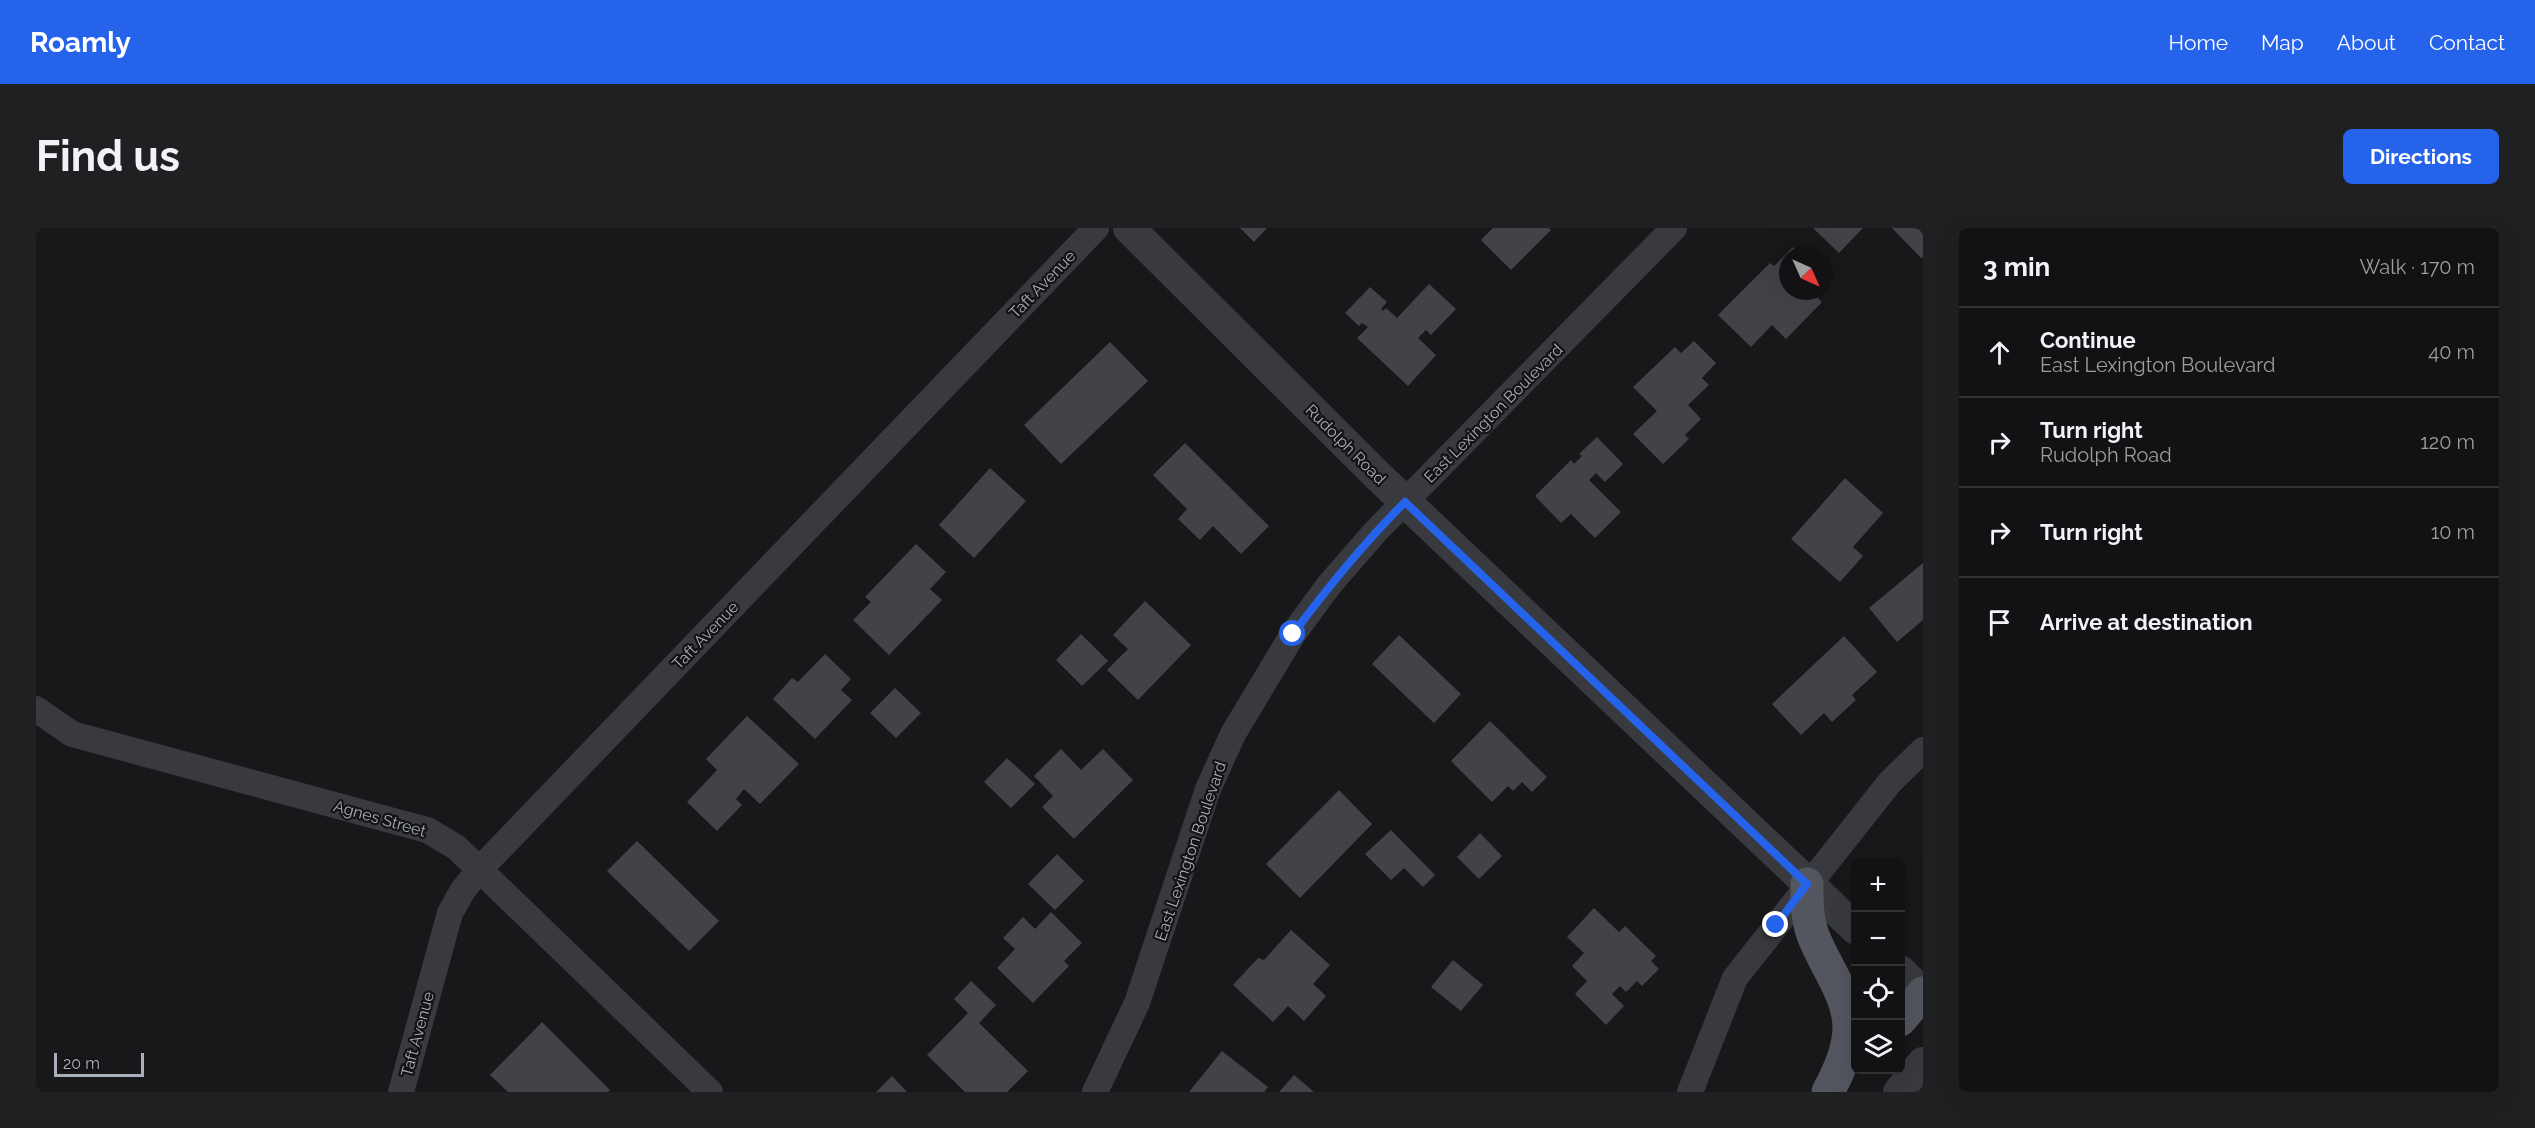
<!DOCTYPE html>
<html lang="en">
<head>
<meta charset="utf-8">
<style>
	:root { --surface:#121214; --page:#1f2022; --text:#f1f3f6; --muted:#9c9ea0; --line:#313234; --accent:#2563eb }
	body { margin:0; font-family:Raleway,sans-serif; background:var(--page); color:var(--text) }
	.controls { position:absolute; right:18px; bottom:18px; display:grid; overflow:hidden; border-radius:9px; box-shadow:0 6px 24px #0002 }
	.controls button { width:54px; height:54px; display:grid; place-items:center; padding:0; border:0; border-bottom:2px solid var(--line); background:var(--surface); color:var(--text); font:30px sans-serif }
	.compass { position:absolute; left:1743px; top:18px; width:54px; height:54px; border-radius:50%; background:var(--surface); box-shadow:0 6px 24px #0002; rotate:135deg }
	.scale { position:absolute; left:18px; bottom:15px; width:90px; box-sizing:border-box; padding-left:6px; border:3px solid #a9aebb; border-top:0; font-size:16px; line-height:21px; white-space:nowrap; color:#a9aebb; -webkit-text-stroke:4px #131315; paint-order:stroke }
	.stop { position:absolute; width:18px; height:18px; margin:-14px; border:4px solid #2563eb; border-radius:50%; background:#fff }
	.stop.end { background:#2563eb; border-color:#fff; box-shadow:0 2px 6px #0008 }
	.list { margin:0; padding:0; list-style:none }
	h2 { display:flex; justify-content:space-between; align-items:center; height:78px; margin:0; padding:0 24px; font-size:26px }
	h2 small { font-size:20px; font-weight:400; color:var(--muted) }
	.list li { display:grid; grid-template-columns:39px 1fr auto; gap:18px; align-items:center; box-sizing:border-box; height:90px; padding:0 24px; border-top:2px solid var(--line) }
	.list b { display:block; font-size:22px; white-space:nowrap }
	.list p { margin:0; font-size:20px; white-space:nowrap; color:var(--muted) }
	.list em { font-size:20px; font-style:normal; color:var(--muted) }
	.icon { flex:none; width:33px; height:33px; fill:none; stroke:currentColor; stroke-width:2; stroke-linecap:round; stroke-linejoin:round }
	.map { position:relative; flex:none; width:1887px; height:864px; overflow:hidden; border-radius:9px }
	header { display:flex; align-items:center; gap:36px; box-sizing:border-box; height:84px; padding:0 30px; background:var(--accent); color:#fff }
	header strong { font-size:28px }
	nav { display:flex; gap:33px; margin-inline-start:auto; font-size:21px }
	.intro { display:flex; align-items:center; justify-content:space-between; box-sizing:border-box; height:144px; padding:0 36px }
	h1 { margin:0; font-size:42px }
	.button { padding:15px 27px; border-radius:9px; background:var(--accent); color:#fff; font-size:21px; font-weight:700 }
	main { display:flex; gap:36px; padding:0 36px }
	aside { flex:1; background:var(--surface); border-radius:9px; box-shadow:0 6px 24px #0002 }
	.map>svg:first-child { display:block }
	.building { fill:#424347 }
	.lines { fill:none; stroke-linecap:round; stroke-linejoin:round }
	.minor { stroke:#383a3f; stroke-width:26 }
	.tertiary { stroke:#383a3f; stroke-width:32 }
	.primary { stroke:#54565f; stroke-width:33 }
	.route { stroke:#2563eb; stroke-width:8 }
	.labels { text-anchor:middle; stroke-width:4.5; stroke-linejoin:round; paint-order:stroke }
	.street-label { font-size:16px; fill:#a9aebb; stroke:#131315 }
</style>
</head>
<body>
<header>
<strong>Roamly</strong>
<nav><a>Home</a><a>Map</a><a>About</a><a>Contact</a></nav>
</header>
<div class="intro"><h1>Find us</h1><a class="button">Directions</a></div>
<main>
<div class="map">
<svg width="1887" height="864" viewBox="0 0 1887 864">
	<rect width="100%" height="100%" fill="#18181a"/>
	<g class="building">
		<path d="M1204 0H1231L1218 14Z"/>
		<path d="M1457 0H1513L1515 2 1475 42 1445 12Z"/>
		<path d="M1777 0H1827L1803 25Z"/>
		<path d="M1856 0H1887V29L1885 30Z"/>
		<path d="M1757 19 1764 27H1752V63H1775L1786 74 1750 111 1736 97 1715 119 1682 87 1734 35 1738 38Z"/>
		<path d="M1393 56 1420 81 1395 107 1390 102 1382 110 1400 127 1372 158 1321 110 1332 99 1326 95 1323 98 1309 85 1334 59 1351 74 1345 81 1347 83 1350 80 1361 90Z"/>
		<path d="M1658 113 1680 135 1666 150 1673 157 1652 177 1665 191 1649 207 1653 211 1627 236 1597 206 1621 183 1597 159 1639 119 1645 125Z"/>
		<path d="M1074 114 1112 153 1025 236 988 197Z"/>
		<path d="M1561 209 1587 236 1569 254 1560 245 1553 252 1585 284 1559 310 1535 286 1525 295 1499 268 1535 232 1538 236 1546 228 1543 226Z"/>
		<path d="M1149 215 1233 298 1205 326 1177 298 1164 312 1142 291 1151 281 1117 247Z"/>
		<path d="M954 240 990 273 938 330 903 297Z"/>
		<path d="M1809 250 1847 285 1817 319 1827 328 1804 354 1755 311Z"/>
		<path d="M880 316 910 344 894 361 906 372 853 427 817 392 835 374 829 369Z"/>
		<path d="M1887 335V392L1861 414 1833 380Z"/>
		<path d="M1109 373 1155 417 1102 472 1071 442 1092 421 1077 407Z"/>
		<path d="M1045 406 1072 433 1046 458 1020 432Z"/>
		<path d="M1363 407 1425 466 1398 495 1336 436Z"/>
		<path d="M1808 408 1841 444 1816 467 1820 472 1796 494 1788 485 1765 507 1736 476Z"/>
		<path d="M789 426 815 451 805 462 816 472 779 511 737 471 756 450 762 454Z"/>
		<path d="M859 460 885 485 860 510 834 485Z"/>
		<path d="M711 488 763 536 724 576 708 561 700 571 706 577 681 603 651 574 681 542 670 531Z"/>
		<path d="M1454 493 1511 549 1496 564 1486 554 1477 563 1472 558 1456 574 1415 533Z"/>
		<path d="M1025 521 1045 542 1067 521 1097 552 1038 611 1006 579 1017 568 998 548Z"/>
		<path d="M971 530 999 556 975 580 948 554Z"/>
		<path d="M1303 562 1336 596 1264 670 1230 636Z"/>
		<path d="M1355 602 1399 647 1387 659 1368 640 1355 652 1329 626Z"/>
		<path d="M1444 605 1466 628 1443 651 1421 629Z"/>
		<path d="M601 613 683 693 653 723 571 643Z"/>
		<path d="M1021 626 1048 653 1019 682 992 656Z"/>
		<path d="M1558 680 1583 704 1589 698 1620 728 1615 733 1623 741 1606 758 1601 753 1590 764 1584 758 1576 766 1588 778 1570 797 1539 766 1551 753 1536 738 1548 725 1531 709Z"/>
		<path d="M1015 684 1046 715 1028 733 1033 738 997 775 961 740 979 721 967 710 987 689 999 701Z"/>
		<path d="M1255 702 1294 737 1277 756 1290 768 1268 793 1252 778 1237 794 1197 757 1222 730 1228 732Z"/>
		<path d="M1417 732 1447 757 1425 783 1395 759Z"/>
		<path d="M935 753 960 777 943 795 992 843 971 864H929L891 827 932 785 918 771Z"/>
		<path d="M506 794 574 862 572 864H472L454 847Z"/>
		<path d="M1186 823 1232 859 1228 864H1153Z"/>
		<path d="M1258 847 1278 864H1243Z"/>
		<path d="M856 848 871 864H840Z"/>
	</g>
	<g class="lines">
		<g class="minor">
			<path d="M0 481 36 506 391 602 420 619 674 864"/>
			<path d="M365 864 414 685 427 662 444 641 1060 0"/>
			<path d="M1059 864 1101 775 1172 561 1197 506 1257 406 1293 357 1340 303 1638 0"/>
			<path d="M1654 864 1699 750 1854 554 1887 522"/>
		</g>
		<g class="tertiary">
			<path d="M1093 0 1341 247 1820 701"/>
			<path d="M1864 743 1887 766"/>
			<path d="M1863 864 1887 835"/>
		</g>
		<g class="primary">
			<path d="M1771 656C1771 674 1771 691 1777 707 1788 737 1812 765 1813 798 1813 822 1803 843 1792 864"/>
			<path d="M1864 792 1887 765"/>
		</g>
	</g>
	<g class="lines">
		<path class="route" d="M1257 406C1292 359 1328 315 1369 274L1771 656 1740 697"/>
	</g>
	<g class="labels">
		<g class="street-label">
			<text transform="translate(1006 56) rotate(-46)" y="6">Taft Avenue</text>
			<text transform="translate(1457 185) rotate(-45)" y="6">East Lexington Boulevard</text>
			<text transform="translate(1310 216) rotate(45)" y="6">Rudolph Road</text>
			<text transform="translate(669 407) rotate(-46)" y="6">Taft Avenue</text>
			<text transform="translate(344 590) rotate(16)" y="6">Agnes Street</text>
			<text transform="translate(1154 623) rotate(-71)" y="6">East Lexington Boulevard</text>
			<text transform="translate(381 806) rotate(-75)" y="6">Taft Avenue</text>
		</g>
	</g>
</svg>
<div class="controls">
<button>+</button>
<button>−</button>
<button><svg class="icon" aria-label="locate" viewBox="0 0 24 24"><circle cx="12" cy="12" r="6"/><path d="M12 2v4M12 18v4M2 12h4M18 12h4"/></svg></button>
<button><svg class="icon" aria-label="layers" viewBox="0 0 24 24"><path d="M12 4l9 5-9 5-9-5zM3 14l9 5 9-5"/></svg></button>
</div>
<svg class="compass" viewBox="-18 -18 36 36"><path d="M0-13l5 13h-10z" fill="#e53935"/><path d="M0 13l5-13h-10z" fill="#9c9ea0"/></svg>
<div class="scale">20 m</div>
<div class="stop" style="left:1257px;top:406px"></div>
<div class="stop end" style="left:1740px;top:697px"></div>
</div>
<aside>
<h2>3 min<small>Walk · 170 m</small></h2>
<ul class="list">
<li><svg class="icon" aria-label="ahead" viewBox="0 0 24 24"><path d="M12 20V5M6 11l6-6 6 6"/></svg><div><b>Continue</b><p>East Lexington Boulevard</p></div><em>40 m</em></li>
<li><svg class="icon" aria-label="right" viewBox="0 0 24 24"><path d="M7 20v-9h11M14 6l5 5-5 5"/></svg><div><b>Turn right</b><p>Rudolph Road</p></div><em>120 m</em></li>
<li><svg class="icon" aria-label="right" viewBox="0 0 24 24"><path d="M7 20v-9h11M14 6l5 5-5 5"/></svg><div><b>Turn right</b></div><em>10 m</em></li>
<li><svg class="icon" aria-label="arrive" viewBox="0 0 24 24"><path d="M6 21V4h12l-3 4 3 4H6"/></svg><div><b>Arrive at destination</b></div></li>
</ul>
</aside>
</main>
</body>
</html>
